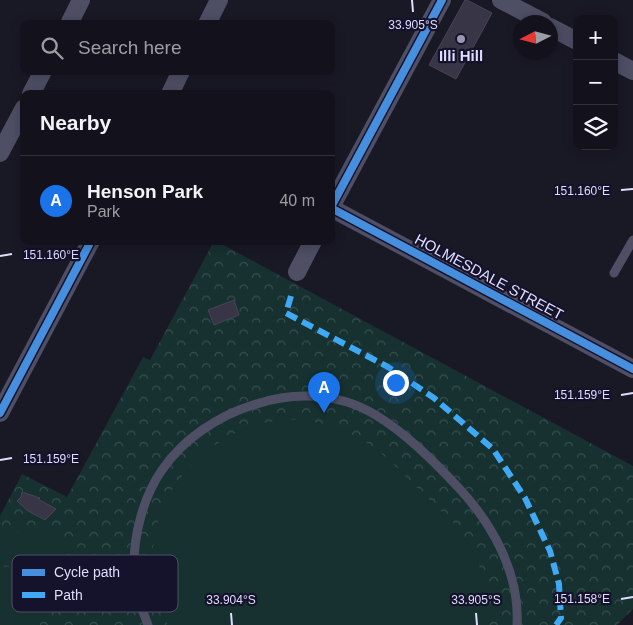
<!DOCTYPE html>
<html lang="en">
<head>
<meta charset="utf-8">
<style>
	:root { --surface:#13121c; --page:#202029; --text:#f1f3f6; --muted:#9d9ea3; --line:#32323b; --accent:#1a73e8 }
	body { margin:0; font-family:Arial,sans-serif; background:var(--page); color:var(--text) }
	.controls { position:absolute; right:15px; top:15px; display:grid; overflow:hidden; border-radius:10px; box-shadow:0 2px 12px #0003 }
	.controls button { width:45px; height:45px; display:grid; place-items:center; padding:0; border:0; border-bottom:1px solid var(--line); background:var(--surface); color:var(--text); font:25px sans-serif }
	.compass { position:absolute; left:513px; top:15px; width:45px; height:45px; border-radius:50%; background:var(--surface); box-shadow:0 2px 12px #0003; rotate:264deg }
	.you { position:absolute; left:395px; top:382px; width:18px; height:18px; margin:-12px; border:4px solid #fff; border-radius:50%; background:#1a73e8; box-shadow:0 0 0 8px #1a73e833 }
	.badge { display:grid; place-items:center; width:32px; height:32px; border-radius:50%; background:var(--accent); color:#fff; font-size:16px; font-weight:700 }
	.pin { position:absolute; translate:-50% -41px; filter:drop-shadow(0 1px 2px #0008) }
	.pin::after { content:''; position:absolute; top:26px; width:18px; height:15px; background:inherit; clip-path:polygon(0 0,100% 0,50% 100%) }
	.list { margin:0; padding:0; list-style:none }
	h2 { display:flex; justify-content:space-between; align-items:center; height:65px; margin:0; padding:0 20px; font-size:21px }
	h2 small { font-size:16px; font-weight:400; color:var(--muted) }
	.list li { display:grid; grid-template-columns:32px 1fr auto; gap:15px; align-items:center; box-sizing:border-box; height:90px; padding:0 20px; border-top:1px solid var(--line) }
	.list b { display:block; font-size:19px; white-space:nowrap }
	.list p { margin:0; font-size:16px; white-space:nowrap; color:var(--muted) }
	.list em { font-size:16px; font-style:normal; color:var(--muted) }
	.icon { flex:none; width:28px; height:28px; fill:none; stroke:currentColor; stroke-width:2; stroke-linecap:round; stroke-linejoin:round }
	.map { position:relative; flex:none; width:633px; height:625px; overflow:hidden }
	.search { position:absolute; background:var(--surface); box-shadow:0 2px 12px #0003; left:20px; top:20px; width:315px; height:55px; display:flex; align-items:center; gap:12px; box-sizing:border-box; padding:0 18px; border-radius:10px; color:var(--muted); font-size:19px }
	.panel { position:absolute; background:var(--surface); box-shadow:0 2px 12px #0003; left:20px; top:90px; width:315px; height:155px; border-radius:10px }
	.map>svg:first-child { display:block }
	.forest { fill:url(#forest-crowns) }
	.garden { fill:#163130 }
	.building { fill:#383646; stroke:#464358 }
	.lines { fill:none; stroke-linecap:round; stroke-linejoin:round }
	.lane { stroke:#4e4e65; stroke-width:9 }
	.street { stroke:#4e4e65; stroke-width:18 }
	.quiet { stroke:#3fa9f5; stroke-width:6; stroke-dasharray:12 6; stroke-linecap:butt }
	.cycleway-casing { stroke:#15122b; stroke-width:11 }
	.cycleway { stroke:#468fdf; stroke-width:8 }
	.ticks { fill:none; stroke:#dfddfe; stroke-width:2 }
	.poi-dot { fill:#9a98b2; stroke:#15122b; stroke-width:2 }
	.labels { text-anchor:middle; stroke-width:4.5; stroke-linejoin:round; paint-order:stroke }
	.poi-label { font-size:15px; font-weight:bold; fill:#dfddfe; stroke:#15122b }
	.street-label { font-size:15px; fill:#dfddfe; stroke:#15122b }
	.key { fill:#15122b; stroke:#524f6a; stroke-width:1 }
	.key-label { font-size:14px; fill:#dfddfe }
	.ticks-label { font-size:12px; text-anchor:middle; fill:#dfddfe; stroke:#15122b; stroke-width:4.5; stroke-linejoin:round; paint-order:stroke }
</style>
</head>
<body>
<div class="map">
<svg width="633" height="625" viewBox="0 0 633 625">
	<defs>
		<pattern id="forest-crowns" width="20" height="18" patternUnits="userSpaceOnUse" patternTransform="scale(1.25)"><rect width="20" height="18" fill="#163130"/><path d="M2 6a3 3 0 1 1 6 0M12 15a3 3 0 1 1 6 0" fill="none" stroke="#374e4f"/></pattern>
	</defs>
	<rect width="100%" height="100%" fill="#191825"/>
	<path class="forest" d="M214 241H216L633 466V609L617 625H0V516L22 474 67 497 143 357 150 360Z"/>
	<g class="garden">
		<path d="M290 420C298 420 306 420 313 422 329 424 346 431 360 439 381 450 398 469 415 486 432 503 453 520 467 541 482 566 491 596 489 625H168C129 545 167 459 249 427 262 422 277 421 290 420Z"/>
		<path d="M61 530 63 558 0 560V533Z"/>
		<path d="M57 565 58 593 0 595V567Z"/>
		<path d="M39 601 40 625H0V602Z"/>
	</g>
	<g class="building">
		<path d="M465 0H467L492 13 456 79 429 65Z"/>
		<path d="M234 300 239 315 214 325 208 310Z"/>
		<path d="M22 492 40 498 38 499 56 509 45 520 28 511 17 501 21 497Z"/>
	</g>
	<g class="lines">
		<g class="lane">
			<path d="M614 273 633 240"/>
			<path d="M148 625C141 608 135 589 134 570 133 537 143 497 162 470 183 439 218 416 253 405 283 395 316 393 347 402 387 414 429 456 457 486 492 523 520 573 517 625"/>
		</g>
		<g class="street">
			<path d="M501 0 543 22"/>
			<path d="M69 24 81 0"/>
			<path d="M207 24 219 0"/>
			<path d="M550 27 577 41"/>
			<path d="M614 61 633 71"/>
			<path d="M31 94 43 71"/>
			<path d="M170 94 181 71"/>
			<path d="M0 153 24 108"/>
			<path d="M331 207 442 0"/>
			<path d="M331 208 633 369"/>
			<path d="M297 272 313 241"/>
			<path d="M0 413 91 241"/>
		</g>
		<path class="quiet" d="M291 296 286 313 388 367 434 398 493 449 525 498 550 551 559 584 561 618 556 625"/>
		<g class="cycleway-casing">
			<g id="cycleway">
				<path d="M331 207 442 0"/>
				<path d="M331 208 633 369"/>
				<path d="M0 413 91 241"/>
			</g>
		</g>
		<use href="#cycleway" class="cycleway"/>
	</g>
	<path class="ticks" d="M412 0 413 12M621 190 633 189M0 256 12 254M621 395 633 393M0 460 12 458M621 599 633 597M231 613 232 625M476 613 477 625"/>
	<circle class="poi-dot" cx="461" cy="39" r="5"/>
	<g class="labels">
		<g class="poi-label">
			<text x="461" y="61">Illi Hill</text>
		</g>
		<g class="street-label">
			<text transform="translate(489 277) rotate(28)" y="5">HOLMESDALE STREET</text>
		</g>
	</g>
	<rect x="12" y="555" width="166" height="57" rx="8" class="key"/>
	<rect x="22" y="569" width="23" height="7" fill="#468fdf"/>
	<rect x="22" y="592" width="23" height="6" fill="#3fa9f5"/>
	<g class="key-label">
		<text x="54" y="577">Cycle path</text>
		<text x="54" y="600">Path</text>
	</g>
	<g class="ticks-label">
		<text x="413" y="29">33.905°S</text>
		<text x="582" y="195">151.160°E</text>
		<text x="51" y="259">151.160°E</text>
		<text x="582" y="399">151.159°E</text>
		<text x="51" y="463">151.159°E</text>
		<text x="582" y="603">151.158°E</text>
		<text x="231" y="604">33.904°S</text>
		<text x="476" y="604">33.905°S</text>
	</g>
</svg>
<div class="controls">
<button>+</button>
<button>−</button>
<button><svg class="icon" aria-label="layers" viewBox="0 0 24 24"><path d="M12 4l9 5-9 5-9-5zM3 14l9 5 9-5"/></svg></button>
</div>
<svg class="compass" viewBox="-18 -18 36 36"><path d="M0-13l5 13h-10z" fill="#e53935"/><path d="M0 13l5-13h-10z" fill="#9d9ea3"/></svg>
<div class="you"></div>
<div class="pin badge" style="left:324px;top:413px">A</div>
<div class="search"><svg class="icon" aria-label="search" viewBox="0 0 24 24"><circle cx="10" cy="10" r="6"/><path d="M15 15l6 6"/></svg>Search here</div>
<section class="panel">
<h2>Nearby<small></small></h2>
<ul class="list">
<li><span class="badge">A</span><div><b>Henson Park</b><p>Park</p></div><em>40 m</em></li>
</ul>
</section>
</div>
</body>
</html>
